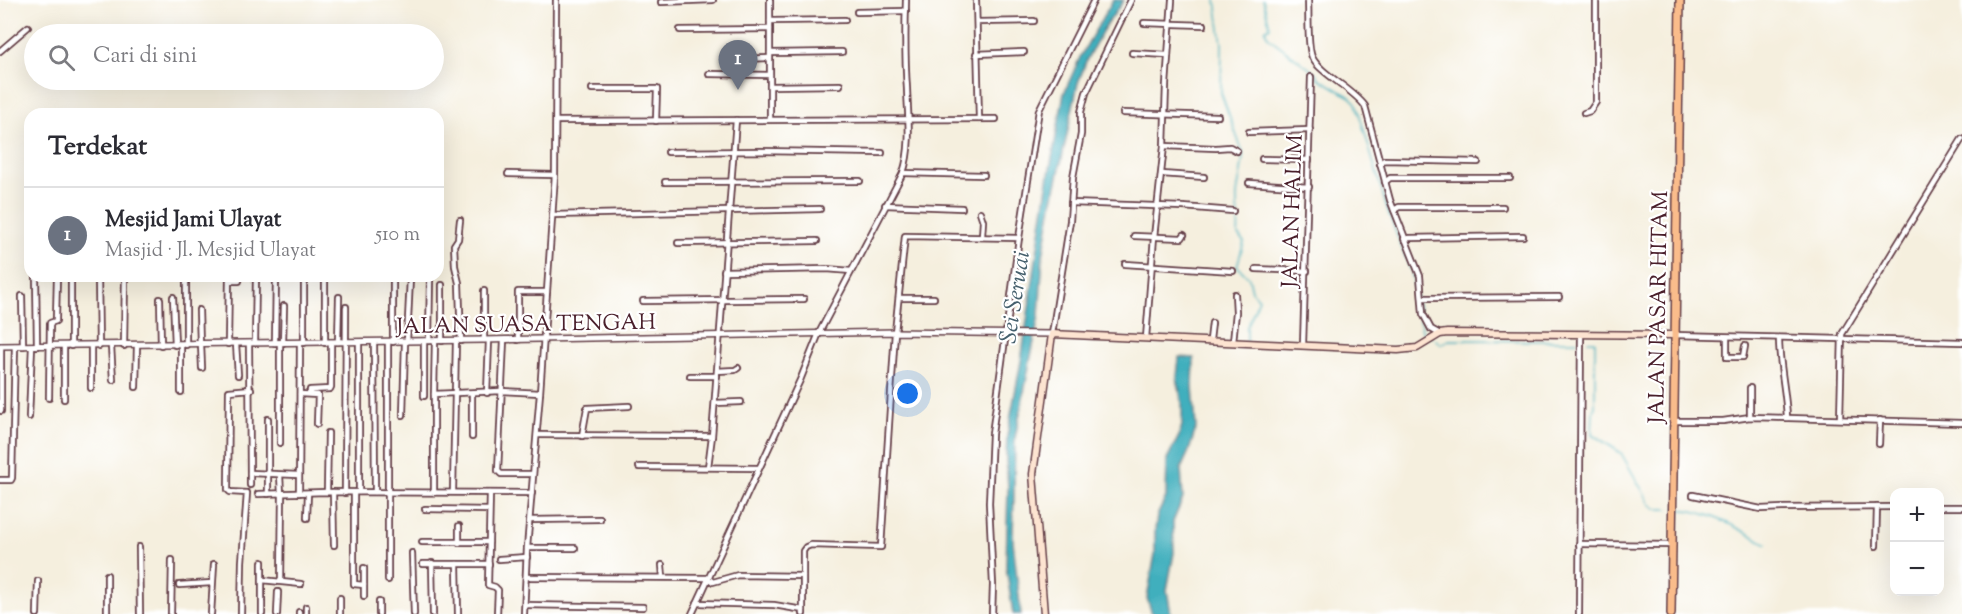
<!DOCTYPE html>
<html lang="id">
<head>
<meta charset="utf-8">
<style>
	:root { --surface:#fff; --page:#f2f2f3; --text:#2b2b33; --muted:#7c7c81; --line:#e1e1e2; --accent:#d1495b }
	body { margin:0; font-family:"Sorts Mill Goudy",serif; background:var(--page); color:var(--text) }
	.controls { position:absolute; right:18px; bottom:18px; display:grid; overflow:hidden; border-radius:12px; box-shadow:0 6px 24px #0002 }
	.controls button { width:54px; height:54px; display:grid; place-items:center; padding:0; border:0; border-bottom:2px solid var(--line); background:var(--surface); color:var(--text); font:30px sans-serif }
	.you { position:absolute; left:908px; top:394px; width:21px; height:21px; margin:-15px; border:4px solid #fff; border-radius:50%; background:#1a73e8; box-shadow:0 0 0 9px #1a73e833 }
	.badge { display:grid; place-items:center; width:39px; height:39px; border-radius:50%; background:var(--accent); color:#fff; font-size:20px; font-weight:700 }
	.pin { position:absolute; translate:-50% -50px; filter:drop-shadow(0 2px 3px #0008) }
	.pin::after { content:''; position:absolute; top:32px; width:21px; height:18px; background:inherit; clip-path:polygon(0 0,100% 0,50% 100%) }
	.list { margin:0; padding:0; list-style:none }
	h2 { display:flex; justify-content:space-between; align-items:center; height:78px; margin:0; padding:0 24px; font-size:26px }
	h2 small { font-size:20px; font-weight:400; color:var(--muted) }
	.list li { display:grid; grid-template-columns:39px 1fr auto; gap:18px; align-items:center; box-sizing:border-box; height:96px; padding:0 24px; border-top:2px solid var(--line) }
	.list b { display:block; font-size:22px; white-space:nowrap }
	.list p { margin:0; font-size:20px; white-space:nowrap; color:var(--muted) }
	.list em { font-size:20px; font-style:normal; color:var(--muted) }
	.icon { flex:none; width:33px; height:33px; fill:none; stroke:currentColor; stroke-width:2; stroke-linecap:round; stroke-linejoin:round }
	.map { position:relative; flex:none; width:1962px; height:614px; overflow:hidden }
	.search { position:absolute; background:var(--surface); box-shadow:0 6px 24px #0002; left:24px; top:24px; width:420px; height:66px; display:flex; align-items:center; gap:15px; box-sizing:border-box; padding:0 21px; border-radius:33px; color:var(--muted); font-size:22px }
	.panel { position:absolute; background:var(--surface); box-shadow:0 6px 24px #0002; left:24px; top:108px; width:420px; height:174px; border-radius:18px }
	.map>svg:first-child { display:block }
	.water { fill:#41afbd; stroke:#466774; stroke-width:1.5 }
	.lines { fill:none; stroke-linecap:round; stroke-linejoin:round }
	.stream { stroke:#41afbd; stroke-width:1.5 }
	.minor-casing { stroke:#643e46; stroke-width:8 }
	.tertiary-casing { stroke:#643e46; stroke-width:8 }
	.secondary-casing { stroke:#643e46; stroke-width:9 }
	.primary-casing { stroke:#643e46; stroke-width:10 }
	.minor { stroke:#fff; stroke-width:4.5 }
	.tertiary { stroke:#fff; stroke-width:5 }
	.secondary { stroke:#fde4d1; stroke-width:6 }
	.primary { stroke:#fabc8b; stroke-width:7 }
	.labels { text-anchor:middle; stroke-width:4.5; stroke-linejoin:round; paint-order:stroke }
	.street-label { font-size:22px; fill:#4a1f2b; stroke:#fff }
	.water-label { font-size:24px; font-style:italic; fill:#46606d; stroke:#fff }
</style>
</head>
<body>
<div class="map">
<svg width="1962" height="614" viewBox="0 0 1962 614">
	<rect width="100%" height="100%" fill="#fff"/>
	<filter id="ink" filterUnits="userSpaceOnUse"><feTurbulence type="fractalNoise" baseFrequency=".0167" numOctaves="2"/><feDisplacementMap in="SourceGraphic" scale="12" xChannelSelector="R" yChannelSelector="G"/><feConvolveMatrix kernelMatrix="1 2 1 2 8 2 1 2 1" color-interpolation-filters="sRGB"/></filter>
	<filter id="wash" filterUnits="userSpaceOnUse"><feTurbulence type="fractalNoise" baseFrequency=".008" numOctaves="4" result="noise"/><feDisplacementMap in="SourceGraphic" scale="24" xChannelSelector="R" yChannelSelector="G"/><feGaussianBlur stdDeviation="1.35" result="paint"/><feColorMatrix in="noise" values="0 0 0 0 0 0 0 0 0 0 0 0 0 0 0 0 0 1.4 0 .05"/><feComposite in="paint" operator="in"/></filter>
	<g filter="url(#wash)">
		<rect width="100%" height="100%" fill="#f5efde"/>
		<g class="water">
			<path d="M1113 0H1124L1103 30 1087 59 1078 83 1052 205 1043 256 1039 316 1015 438 1013 541 1021 614H1013L1006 566 1008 487 1006 460 1007 436 1021 361 1047 185 1064 93 1081 55Z"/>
			<path d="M1179 357 1194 358 1193 386 1196 428 1189 451 1181 469 1183 498 1173 522 1174 553 1167 590 1171 614H1152L1147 598 1155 554V530L1157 516 1166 497 1167 459 1179 436 1182 425V403L1177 377Z"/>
		</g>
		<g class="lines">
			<g class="stream">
				<path d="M1216 0 1222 44 1221 93 1243 153C1243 168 1238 181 1237 196 1236 209 1240 222 1238 235L1244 242 1237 266 1249 278 1252 291 1259 299 1247 327V342"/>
				<path d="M1263 0 1270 27 1265 30 1268 37 1318 75 1317 77 1350 97 1356 103 1388 212 1412 274 1422 331 1432 337"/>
				<path d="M1436 340 1441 344 1449 340 1577 341"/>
				<path d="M1588 341H1595V407L1593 411 1592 434 1621 453 1650 504 1657 509H1668"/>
				<path d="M1676 509C1708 510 1740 529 1767 544"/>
			</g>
		</g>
	</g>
	<g filter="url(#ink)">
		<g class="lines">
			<g class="minor-casing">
				<g id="minor">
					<path d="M770 0V119"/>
					<path d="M976 0 979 119"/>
					<path d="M1308 0C1309 14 1307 46 1312 57 1319 73 1353 89 1365 106L1390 200 1420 276 1423 314 1431 329 1440 334"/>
					<path d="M661 2 713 0"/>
					<path d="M857 12 906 11"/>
					<path d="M770 21 845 20"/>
					<path d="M977 22 1034 21"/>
					<path d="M1144 23 1204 25"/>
					<path d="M680 30 770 29"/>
					<path d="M0 51 28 27"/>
					<path d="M770 53 842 52"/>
					<path d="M1132 53 1168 55"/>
					<path d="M976 54 1024 52"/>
					<path d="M738 59 770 58"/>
					<path d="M709 74 770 75"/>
					<path d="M770 86 840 85"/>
					<path d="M592 89H657L656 121"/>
					<path d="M1123 113 1218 116"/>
					<path d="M1584 113 1590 111 1596 102V0"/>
					<path d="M556 121 996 119"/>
					<path d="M1249 132 1310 130"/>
					<path d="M1164 146 1216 148 1230 147 1237 151"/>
					<path d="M668 152 761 151 882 153"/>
					<path d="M1262 159 1309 160"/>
					<path d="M1380 164 1384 160 1478 162"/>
					<path d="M903 173 984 175"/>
					<path d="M508 174 555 175"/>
					<path d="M1162 174 1204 177"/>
					<path d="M665 182 860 181"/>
					<path d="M1385 182 1390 178H1510"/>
					<path d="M1249 183 1309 187"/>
					<path d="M1071 203 1183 207 1233 211"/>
					<path d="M885 205 962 208"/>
					<path d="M1394 210 1399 207H1503"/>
					<path d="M980 212 983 221 982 236"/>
					<path d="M552 215 820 209"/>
					<path d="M460 220 458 239 454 245 455 266 459 283 461 341"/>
					<path d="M1134 236 1182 238 1184 235"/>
					<path d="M1404 239 1410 238 1523 236"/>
					<path d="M678 243 817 241"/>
					<path d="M1125 264 1233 271"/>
					<path d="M1256 269 1307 271"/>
					<path d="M724 271 827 269 851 271"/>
					<path d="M36 276 37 346"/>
					<path d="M98 276 99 346"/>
					<path d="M186 276V345"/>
					<path d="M325 276V343"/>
					<path d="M229 281H239L240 276"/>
					<path d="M442 285V341"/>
					<path d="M484 291V340"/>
					<path d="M22 296 23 346"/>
					<path d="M173 297 175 345"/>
					<path d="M899 298H934"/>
					<path d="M1423 298 1559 297"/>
					<path d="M160 299 161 345"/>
					<path d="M643 301 804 299"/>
					<path d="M199 310 200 344"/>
					<path d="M1052 334 1070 221 1073 177 1081 134V112L1086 93 1131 0"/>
					<path d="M1674 335 1962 342"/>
					<path d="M1727 337V357H1743L1745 346"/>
					<path d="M1146 338 1154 237 1164 146 1166 85 1172 0"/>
					<path d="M1779 338C1779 365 1786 391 1787 418"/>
					<path d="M504 340 498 471 501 474H533"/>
					<path d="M518 340V292H547"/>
					<path d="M1210 340 1212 323"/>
					<path d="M407 341 410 278"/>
					<path d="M429 341 430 276"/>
					<path d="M338 342 339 297"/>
					<path d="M359 342V492"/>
					<path d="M374 342 375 492"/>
					<path d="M393 342V276"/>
					<path d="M1233 342 1236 312 1235 294"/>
					<path d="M255 343 256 276"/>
					<path d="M275 343 276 276"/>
					<path d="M283 343 284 306"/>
					<path d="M304 343V276"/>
					<path d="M201 344 202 368"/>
					<path d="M228 344 229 276"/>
					<path d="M236 344 238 375"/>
					<path d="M249 344 250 473"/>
					<path d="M181 345V392"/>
					<path d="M1303 345 1311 77"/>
					<path d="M1 346V411"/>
					<path d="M71 346V276"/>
					<path d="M111 346 113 380"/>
					<path d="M124 346 125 276"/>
					<path d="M717 371 735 370 738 368"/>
					<path d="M690 376H717"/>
					<path d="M136 387 137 345"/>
					<path d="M91 388V346"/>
					<path d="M487 393 489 340"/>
					<path d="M300 394 318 395 317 424"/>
					<path d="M310 394V390L330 389 331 387V342"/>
					<path d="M434 394 435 341"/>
					<path d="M424 396V341"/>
					<path d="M49 398 50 323 56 321V318L57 276"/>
					<path d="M64 399V346"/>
					<path d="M715 403 741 402"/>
					<path d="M403 415 405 342"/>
					<path d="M29 417 32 346"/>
					<path d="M1750 417V388"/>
					<path d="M1840 419 1842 334 1962 139"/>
					<path d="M1673 421H1723L1750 417 1962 423"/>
					<path d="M537 435 712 436"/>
					<path d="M582 436 587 408 629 406"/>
					<path d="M472 437V393"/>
					<path d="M280 443V343"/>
					<path d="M1879 444 1880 420"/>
					<path d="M639 467 759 468"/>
					<path d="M708 467 712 436 736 120"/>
					<path d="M280 475 281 494"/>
					<path d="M0 480H11L12 478 15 346"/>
					<path d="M250 485V473L299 475"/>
					<path d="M453 491 456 341"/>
					<path d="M327 492 328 433"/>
					<path d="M333 492 334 545"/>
					<path d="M434 492V394L501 391 540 393"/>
					<path d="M299 493 300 343"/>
					<path d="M345 493 346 307"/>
					<path d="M354 493V584L364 585"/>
					<path d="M490 493 488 585 495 587 498 590 497 614"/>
					<path d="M258 494 327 492 532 493"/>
					<path d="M268 494V419"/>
					<path d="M1693 495 1761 509 1782 508 1894 507"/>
					<path d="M1940 507H1962"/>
					<path d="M425 509 489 510"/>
					<path d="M307 518 308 493"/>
					<path d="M530 520 600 519"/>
					<path d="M459 526V543"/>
					<path d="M422 542H489"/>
					<path d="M1579 544 1673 545"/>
					<path d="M1876 546 1877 507"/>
					<path d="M139 547 140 614"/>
					<path d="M527 548H575"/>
					<path d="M412 553 414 614"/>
					<path d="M499 559 527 557"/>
					<path d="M432 563 433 614"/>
					<path d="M423 564H489"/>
					<path d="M457 564 458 614"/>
					<path d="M662 565 663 577"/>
					<path d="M107 575V614"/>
					<path d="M526 577 708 578 713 582 738 575 803 576"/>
					<path d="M262 580 301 584"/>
					<path d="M388 580V342"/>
					<path d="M281 581 282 494"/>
					<path d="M179 585 212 583"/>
					<path d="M364 596V568"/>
					<path d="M340 598V614"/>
					<path d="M379 602V614"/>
					<path d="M697 603 774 605 803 610"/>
					<path d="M525 605 643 607"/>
					<path d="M37 614 38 581"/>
					<path d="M171 614 172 560"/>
					<path d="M211 614 214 564"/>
					<path d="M241 614 242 562 247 493 230 492 228 490 229 391 251 389"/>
					<path d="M262 614V562"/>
					<path d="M277 614 278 592"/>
					<path d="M299 614V612"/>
					<path d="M306 614V607"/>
					<path d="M524 614 527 548 540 393 555 175 556 0"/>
					<path d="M692 614 801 378 819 333 903 173C912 146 908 118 907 89 905 60 905 30 906 0"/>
					<path d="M803 614V551L806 547 811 545 881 547 895 332 905 236 1019 238"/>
					<path d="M992 614 993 585 989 503 992 434 1019 238 1039 110 1094 0"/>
					<path d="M1579 614 1581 334"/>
				</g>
			</g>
			<g class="tertiary-casing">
				<path id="tertiary" d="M0 346 484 340 895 332 1052 334"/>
			</g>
			<g class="secondary-casing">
				<path id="secondary" d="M1044 614 1033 474 1052 334 1398 350 1417 348 1440 334 1447 333 1674 335"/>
			</g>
			<g class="primary-casing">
				<path id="primary" d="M1671 614 1680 0"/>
			</g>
			<use href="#minor" class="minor"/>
			<use href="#tertiary" class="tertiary"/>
			<use href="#secondary" class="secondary"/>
			<use href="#primary" class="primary"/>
		</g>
	</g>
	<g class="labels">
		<g class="street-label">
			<text transform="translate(1291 211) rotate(-88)" y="8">JALAN HALIM</text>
			<text transform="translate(1657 307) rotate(-89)" y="8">JALAN PASAR HITAM</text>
			<text transform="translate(526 323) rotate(-1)" y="8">JALAN SUASA TENGAH</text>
		</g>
		<g class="water-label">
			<text transform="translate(1014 297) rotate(-81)" y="8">Sei Seruai</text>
		</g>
	</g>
</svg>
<div class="controls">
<button>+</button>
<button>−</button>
</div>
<div class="you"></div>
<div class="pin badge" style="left:738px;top:90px;background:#6b7280">1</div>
<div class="search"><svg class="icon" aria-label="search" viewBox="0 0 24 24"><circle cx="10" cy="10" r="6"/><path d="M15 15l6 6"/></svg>Cari di sini</div>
<section class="panel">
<h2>Terdekat<small></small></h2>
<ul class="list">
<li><span class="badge" style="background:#6b7280">1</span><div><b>Mesjid Jami Ulayat</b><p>Masjid · Jl. Mesjid Ulayat</p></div><em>510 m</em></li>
</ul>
</section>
</div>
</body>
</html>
